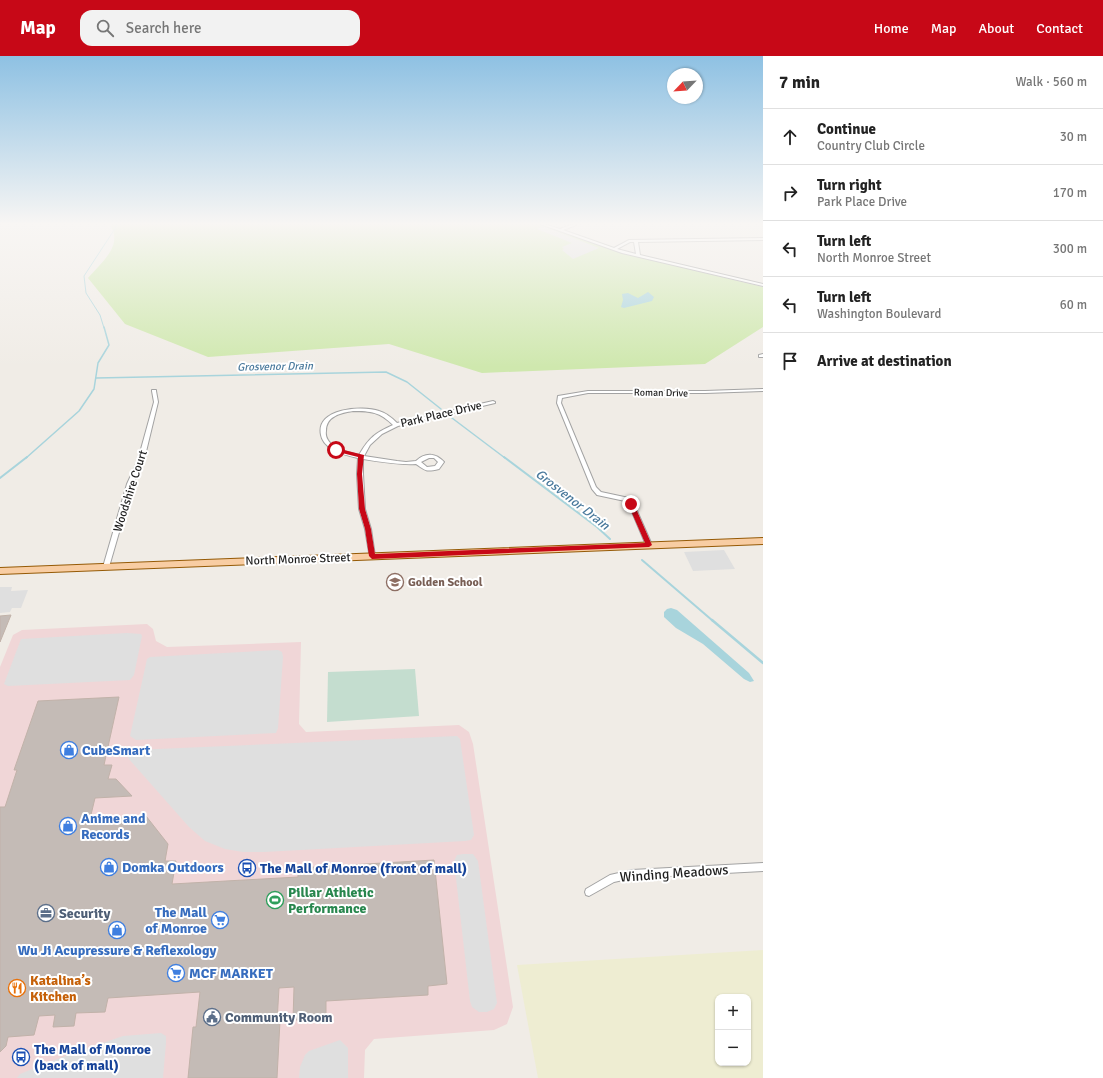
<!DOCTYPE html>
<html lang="en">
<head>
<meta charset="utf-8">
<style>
	:root { --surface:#fff; --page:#f2f2f2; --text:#222; --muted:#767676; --line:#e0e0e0; --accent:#c70817 }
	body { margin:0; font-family:Signika,sans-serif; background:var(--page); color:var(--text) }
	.controls { position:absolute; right:12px; bottom:12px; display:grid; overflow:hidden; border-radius:8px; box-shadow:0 1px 3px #0004 }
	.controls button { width:36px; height:36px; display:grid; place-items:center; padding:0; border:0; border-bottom:1px solid var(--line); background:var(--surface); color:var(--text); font:20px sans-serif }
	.compass { position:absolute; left:667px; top:12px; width:36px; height:36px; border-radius:50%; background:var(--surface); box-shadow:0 1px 3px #0004; rotate:245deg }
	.stop { position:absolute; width:12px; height:12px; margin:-9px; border:3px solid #c70817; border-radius:50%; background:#fff }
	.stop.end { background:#c70817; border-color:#fff; box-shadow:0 1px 4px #0008 }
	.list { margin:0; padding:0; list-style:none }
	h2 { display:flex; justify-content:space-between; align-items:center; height:52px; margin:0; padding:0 16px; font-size:17px }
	h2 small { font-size:13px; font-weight:400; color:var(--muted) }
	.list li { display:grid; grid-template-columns:26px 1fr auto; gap:12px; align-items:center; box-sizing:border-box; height:56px; padding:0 16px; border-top:1px solid var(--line) }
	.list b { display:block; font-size:15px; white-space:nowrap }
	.list p { margin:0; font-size:13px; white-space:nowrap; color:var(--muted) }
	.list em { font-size:13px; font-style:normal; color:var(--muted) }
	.icon { flex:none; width:22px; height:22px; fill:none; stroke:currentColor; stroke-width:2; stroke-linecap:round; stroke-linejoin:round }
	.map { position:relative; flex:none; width:763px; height:1022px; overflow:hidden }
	header { display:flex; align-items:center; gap:24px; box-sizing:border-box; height:56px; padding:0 20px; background:var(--accent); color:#fff }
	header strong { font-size:19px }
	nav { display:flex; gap:22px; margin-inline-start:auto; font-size:14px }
	.search { width:280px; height:36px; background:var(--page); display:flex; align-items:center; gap:10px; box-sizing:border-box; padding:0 14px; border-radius:12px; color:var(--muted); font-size:15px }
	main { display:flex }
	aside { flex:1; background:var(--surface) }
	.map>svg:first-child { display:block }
	.commercial { fill:#f0d6d7 }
	.farmland { fill:#eeedd2; fill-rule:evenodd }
	.grass { fill:#cfe8ae }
	.wetland { fill:#c4ddcf }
	.parking { fill:#dfdfdf }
	.water { fill:#a8d4dc }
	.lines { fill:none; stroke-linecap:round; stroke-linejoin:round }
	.stream-far3 { stroke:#a8d4dc; stroke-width:1 }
	.stream-far2 { stroke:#a8d4dc; stroke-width:1.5 }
	.stream-far1 { stroke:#a8d4dc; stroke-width:2 }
	.stream { stroke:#a8d4dc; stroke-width:2.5 }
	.building { fill:#c4bbb6; stroke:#c1b2a9 }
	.minor-casing { stroke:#a3a3a3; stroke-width:2 }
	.major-casing { stroke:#955a06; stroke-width:2 }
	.minor { fill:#fff; fill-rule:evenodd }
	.major { fill:#f8cda3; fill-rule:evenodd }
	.route { fill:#c70817 }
	.labels { text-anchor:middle; stroke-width:4; stroke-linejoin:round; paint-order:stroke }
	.far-street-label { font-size:10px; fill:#1f1f1f; stroke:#fff }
	.far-water-label { font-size:11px; font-style:italic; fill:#49799c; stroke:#fff }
	.street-label { font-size:12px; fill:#1f1f1f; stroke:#fff }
	.education-label { font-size:12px; font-weight:bold; fill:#785e54; stroke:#fff; text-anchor:start }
	.water-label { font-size:13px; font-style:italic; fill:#49799c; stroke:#fff }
	.near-shop-label { font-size:14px; font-weight:bold; fill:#366cbe; stroke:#fff; text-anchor:start }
	.near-transit-label { font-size:14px; font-weight:bold; fill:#164399; stroke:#fff; text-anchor:start }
	.near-street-label { font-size:14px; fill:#1f1f1f; stroke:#fff }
	.near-leisure-label { font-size:14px; font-weight:bold; fill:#27864d; stroke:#fff; text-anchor:start }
	.near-service-label { font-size:14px; font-weight:bold; fill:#4e5e75; stroke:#fff; text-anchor:start }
	.near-food-label { font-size:14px; font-weight:bold; fill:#c56008; stroke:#fff; text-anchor:start }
</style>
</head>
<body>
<header>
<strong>Map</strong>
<div class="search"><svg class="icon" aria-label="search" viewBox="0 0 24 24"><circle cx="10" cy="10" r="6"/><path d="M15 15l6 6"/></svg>Search here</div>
<nav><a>Home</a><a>Map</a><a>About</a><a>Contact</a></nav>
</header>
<main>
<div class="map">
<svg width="763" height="1022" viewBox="0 0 763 1022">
	<rect width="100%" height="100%" fill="#f0ece6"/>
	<path class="commercial" d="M147 568 153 573 156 585 167 591 301 586 299 668 306 676 459 669 469 676 473 688 513 951 507 968 494 974 374 983 365 994 364 1022H0V611L13 579 22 574Z"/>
	<path class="farmland" d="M763 894V1022H538L517 909ZM718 941H748V1007H718Z"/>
	<path class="grass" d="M109 168H539L622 197 763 231V271L705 308 482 317 389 288 208 301 125 268 88 222C101 207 125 188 109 168Z"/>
	<path class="wetland" d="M415 613 419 660 327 666 328 616Z"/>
	<g class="parking">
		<path d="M543 170 599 192 573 203 562 194 564 193 562 191 572 187 537 173Z"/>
		<path d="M724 494 735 513 693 515 684 496Z"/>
		<path d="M0 531H12L11 535 28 534 21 552H12L10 556 0 557Z"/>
		<path d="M127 577 141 578 142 580 134 619 130 624 8 630 4 628 21 583Z"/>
		<path d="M278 594 282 596 283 601 278 672 276 677 136 684 130 680 147 603 150 601Z"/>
		<path d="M457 680 460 683 474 779 471 784 465 785 264 796H243L225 793 205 785 189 771 128 702 130 696 134 694Z"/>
		<path d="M463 798H473L478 805 497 947 494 953 487 956H479L472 951 470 945 454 805 457 799Z"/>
		<path d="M161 977 166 980V987L163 1022H17L20 1018 57 1003 123 980Z"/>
		<path d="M340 984 348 992V1022H299L300 1011 305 999 309 995Z"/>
	</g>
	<g class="water">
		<path d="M648 236 654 241 652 245 624 252 621 251 623 244 622 238 628 237 638 242Z"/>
		<path d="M671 552 677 554 749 617 754 625 750 626 744 623 703 588 676 572 664 561V556L667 553Z"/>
	</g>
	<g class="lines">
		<path class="stream-far3" d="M104 272 100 259 86 237 84 220 118 168"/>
		<g class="stream-far2">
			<path d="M96 322 386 316 407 326 441 353"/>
			<path d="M448 359 505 402"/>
			<path d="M26 402 79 355 94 333 98 307 109 289 104 271"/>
		</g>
		<g class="stream-far1">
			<path d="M504 401 597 471 610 483"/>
			<path d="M0 422 27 401"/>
			<path d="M642 504 713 565"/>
		</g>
		<path class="stream" d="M712 564 763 607"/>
	</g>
	<g class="building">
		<path d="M11 559 0 586V560Z"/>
		<path d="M119 641 104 709H112L108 723H116L132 740 95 742 90 763 146 760 168 788 165 805H176L172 828 298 821V812L434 804 447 928 428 930V939L326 945V963L293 964 294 931 279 932 277 966 280 965 277 1022H188L193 971H196L200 936 108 942 105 956 76 957 74 970 53 971 55 959 39 960 34 979 8 981 6 990 0 996V751H5L17 714H14L38 645Z"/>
	</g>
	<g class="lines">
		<g class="minor-casing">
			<g id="minor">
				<path d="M540 168H544L560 173 573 168H576V169L563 174 614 192 629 184 763 182V184L638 186 640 199 763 228V230L622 197ZM630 186H634L636 198 617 193Z"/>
				<path d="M763 298V301H759V299Z"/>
				<path d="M763 333V335L705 337H588L562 342 561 347 596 431 601 436 629 442 634 448 652 489 649 491 646 489 629 449 625 445 597 439 592 433 557 347 558 340 588 335H705Z"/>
				<path d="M152 334H156V335L158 346 144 404 133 428 109 511 106 513 103 511 127 428 138 404 154 346 152 335Z"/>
				<path d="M493 345 495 346V347L398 370 382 378 370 389 364 400 397 405 406 406 416 405C425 396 436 397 444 406L439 413C426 416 426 415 416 408 398 409 381 406 363 403V418L365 453 371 473 375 500 374 502H370L365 473 359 453 357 418 358 402C349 400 340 398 332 393 327 390 322 385 321 379 315 352 363 349 379 355 386 357 392 362 397 367ZM353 355C371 355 380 356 393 369 375 377 369 382 359 399 350 397 339 395 332 389 328 385 325 381 326 375 326 360 341 357 353 355ZM429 402H434L438 406 435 410 427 411 421 406Z"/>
				<path d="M763 807V815L632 822 614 826 589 840 586 839 585 836 586 833 610 819 632 814Z"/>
			</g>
		</g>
		<g class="major-casing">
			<path id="major" d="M763 482V488L0 518V512Z"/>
		</g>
		<use href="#minor" class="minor"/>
		<use href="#major" class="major"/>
	</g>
	<linearGradient id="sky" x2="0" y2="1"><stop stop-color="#8ec1e3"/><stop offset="0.54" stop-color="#f8f6f4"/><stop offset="1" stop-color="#f8f6f4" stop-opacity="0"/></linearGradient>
	<rect width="763" height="311" fill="url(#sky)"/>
	<path class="route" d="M336 392 364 399 362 418 365 453 371 473 375 498 645 487 628 448 631 446 634 448 652 489 649 491 372 503 369 500 365 473 359 453 357 418 358 401 334 395Z"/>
	<defs>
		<g id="school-ring" transform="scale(0.9)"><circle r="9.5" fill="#fff" stroke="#8d6e63" stroke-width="1.5"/><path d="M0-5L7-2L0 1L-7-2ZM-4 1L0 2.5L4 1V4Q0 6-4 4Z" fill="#8d6e63"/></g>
		<g id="shop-ring" transform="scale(0.9)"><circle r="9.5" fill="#fff" stroke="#3f7fe0" stroke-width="1.5"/><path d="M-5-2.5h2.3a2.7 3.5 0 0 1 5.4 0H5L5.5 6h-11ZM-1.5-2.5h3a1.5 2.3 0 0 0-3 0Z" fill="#3f7fe0"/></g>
		<g id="bus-ring" transform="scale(0.9)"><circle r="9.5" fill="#fff" stroke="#1a4fb4" stroke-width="1.5"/><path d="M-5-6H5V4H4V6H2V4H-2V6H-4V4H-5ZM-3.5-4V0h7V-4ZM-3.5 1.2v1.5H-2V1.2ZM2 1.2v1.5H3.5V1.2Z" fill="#1a4fb4"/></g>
		<g id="stadium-ring" transform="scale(0.9)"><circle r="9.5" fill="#fff" stroke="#2e9e5b" stroke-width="1.5"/><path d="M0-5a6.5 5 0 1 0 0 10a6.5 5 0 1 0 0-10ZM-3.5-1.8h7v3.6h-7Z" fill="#2e9e5b"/></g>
		<g id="office-ring" transform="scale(0.9)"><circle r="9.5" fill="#fff" stroke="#5c6f8a" stroke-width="1.5"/><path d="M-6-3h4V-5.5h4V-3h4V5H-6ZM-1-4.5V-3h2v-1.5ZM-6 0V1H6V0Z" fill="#5c6f8a"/></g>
		<g id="supermarket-ring" transform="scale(0.9)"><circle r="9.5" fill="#fff" stroke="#3f7fe0" stroke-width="1.5"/><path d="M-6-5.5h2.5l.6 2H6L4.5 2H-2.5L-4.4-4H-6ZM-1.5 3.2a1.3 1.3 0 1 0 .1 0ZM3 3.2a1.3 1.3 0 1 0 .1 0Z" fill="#3f7fe0"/></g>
		<g id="restaurant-ring" transform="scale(0.9)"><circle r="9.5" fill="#fff" stroke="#e8710a" stroke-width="1.5"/><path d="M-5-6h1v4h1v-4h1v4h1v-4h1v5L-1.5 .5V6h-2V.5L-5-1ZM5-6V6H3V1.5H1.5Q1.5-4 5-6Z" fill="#e8710a"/></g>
		<g id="civic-ring" transform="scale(0.9)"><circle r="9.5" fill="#fff" stroke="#5c6f8a" stroke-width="1.5"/><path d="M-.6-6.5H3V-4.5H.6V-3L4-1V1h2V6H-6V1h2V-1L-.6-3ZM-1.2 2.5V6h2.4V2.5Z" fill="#5c6f8a"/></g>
	</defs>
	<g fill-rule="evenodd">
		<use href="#school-ring" x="395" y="526"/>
		<use href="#shop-ring" x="69" y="694"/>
		<use href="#shop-ring" x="68" y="770"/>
		<use href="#shop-ring" x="109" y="811"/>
		<use href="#bus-ring" x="247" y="812"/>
		<use href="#stadium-ring" x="275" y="844"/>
		<use href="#office-ring" x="46" y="857"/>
		<use href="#supermarket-ring" x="220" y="864"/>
		<use href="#shop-ring" x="117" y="874"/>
		<use href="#supermarket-ring" x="176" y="917"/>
		<use href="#restaurant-ring" x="17" y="932"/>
		<use href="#civic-ring" x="212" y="961"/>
		<use href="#bus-ring" x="21" y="1001"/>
	</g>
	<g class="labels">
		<g class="far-street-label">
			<text transform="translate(661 336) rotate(1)" y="4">Roman Drive</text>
		</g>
		<g class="far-water-label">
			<text transform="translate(275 310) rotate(-1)" y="4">Grosvenor Drain</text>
		</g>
		<g class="street-label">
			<text transform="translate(441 358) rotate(-13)" y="4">Park Place Drive</text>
			<text transform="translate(130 435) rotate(-72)" y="4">Woodshire Court</text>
			<text transform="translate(298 503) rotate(-2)" y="4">North Monroe Street</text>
		</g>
		<g class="education-label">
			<text x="408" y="530">Golden School</text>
		</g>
		<g class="water-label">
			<text transform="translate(573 443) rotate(38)" y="5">Grosvenor Drain</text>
		</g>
		<g class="near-shop-label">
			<text x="82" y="699">CubeSmart</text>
			<text x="81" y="767">Anime and<tspan x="81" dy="16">Records</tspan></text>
			<text x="122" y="816">Domka Outdoors</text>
			<text x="207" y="861" text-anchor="end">The Mall<tspan x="207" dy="16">of Monroe</tspan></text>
			<text x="117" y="899" text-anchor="middle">Wu Ji Acupressure &amp; Reflexology</text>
			<text x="189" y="922">MCF MARKET</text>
		</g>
		<g class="near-transit-label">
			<text x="260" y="817">The Mall of Monroe (front of mall)</text>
			<text x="34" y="998">The Mall of Monroe<tspan x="34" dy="16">(back of mall)</tspan></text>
		</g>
		<g class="near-street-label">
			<text transform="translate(674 817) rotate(-4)" y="5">Winding Meadows</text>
		</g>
		<g class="near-leisure-label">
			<text x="288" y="841">Pillar Athletic<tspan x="288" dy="16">Performance</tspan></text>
		</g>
		<g class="near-service-label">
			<text x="59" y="862">Security</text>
			<text x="225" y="966">Community Room</text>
		</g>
		<g class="near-food-label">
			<text x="30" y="929">Katalina’s<tspan x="30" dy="16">Kitchen</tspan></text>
		</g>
	</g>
</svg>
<div class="controls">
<button>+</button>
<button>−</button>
</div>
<svg class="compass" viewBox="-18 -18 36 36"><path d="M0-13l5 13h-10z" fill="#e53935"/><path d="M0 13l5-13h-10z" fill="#767676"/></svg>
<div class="stop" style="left:336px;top:394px"></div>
<div class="stop end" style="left:631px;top:448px"></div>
</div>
<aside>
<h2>7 min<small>Walk · 560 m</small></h2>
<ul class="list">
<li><svg class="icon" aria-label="ahead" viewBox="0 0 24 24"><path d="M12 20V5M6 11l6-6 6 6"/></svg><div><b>Continue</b><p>Country Club Circle</p></div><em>30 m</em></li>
<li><svg class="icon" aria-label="right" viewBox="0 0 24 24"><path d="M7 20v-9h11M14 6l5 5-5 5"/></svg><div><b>Turn right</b><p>Park Place Drive</p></div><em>170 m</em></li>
<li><svg class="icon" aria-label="left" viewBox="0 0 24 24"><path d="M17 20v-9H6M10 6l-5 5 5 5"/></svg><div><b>Turn left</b><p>North Monroe Street</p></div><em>300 m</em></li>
<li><svg class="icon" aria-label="left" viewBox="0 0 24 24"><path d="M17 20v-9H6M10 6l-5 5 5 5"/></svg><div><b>Turn left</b><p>Washington Boulevard</p></div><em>60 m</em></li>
<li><svg class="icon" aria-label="arrive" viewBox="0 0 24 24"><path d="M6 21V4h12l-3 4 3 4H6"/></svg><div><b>Arrive at destination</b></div></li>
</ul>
</aside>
</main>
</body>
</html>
